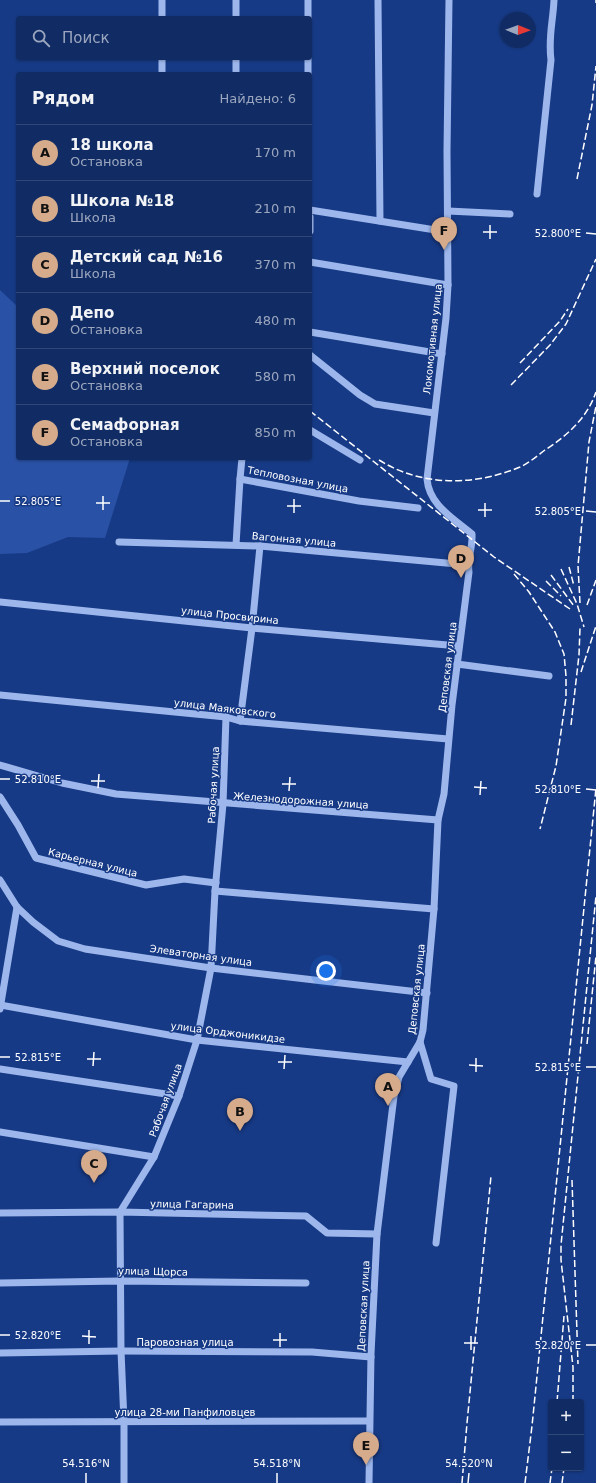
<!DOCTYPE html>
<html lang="ru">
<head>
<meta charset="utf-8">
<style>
	:root { --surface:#112c64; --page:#1e386d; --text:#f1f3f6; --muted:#9ca7bf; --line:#304878; --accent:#d6ab8b }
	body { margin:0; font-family:"DejaVu Sans",sans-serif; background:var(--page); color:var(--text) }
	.controls { position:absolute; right:12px; bottom:12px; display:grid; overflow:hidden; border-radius:4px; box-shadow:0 1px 3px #0004 }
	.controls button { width:36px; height:36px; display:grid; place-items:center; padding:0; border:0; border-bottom:1px solid var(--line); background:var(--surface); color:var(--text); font:20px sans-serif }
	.compass { position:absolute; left:500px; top:12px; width:36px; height:36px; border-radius:50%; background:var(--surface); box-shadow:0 1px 3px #0004; rotate:91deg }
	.you { position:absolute; left:326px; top:971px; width:14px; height:14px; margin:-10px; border:3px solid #fff; border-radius:50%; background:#1a73e8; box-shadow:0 0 0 6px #1a73e833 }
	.badge { display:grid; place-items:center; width:26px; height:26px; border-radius:50%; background:var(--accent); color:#111; font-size:13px; font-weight:700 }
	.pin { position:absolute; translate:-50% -33px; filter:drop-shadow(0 1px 2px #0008) }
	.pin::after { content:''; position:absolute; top:21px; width:14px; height:12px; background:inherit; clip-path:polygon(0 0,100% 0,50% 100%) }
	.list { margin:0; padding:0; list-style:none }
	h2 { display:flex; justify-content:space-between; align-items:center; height:52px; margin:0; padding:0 16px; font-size:17px }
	h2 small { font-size:13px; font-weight:400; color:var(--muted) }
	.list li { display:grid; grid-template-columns:26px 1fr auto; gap:12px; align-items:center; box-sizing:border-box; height:56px; padding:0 16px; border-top:1px solid var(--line) }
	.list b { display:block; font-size:15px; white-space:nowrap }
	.list p { margin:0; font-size:13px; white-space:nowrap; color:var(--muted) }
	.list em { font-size:13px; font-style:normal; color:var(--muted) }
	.icon { flex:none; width:22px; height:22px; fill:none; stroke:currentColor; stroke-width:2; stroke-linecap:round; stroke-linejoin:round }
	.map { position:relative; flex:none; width:596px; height:1483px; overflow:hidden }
	.search { position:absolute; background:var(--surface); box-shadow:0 1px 3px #0004; left:16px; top:16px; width:296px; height:44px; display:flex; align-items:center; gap:10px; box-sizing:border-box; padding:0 14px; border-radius:4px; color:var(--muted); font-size:15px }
	.panel { position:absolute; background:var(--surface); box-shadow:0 1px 3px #0004; left:16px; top:72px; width:296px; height:388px; border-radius:4px }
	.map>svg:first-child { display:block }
	.green { fill:#2951a5 }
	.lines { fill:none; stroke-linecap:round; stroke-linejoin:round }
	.minor { stroke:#9db7ed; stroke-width:7 }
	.rail { stroke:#fff; stroke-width:1.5; stroke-dasharray:7 3; stroke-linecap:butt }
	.ticks { fill:none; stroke:#fff; stroke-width:1.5 }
	.labels { text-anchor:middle; stroke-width:3; stroke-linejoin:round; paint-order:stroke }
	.street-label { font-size:10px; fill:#fff; stroke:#173a86 }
	.ticks-label { font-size:10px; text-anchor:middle; fill:#fff; stroke:#173a86; stroke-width:3; stroke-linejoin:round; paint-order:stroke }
</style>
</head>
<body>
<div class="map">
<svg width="596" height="1483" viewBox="0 0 596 1483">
	<rect width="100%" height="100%" fill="#173a86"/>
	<path class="green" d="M0 290 18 307V458H130L105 538 68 537 27 553 0 554Z"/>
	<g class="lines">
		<g class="minor">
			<path d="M162 0V18"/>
			<path d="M236 0V18"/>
			<path d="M308 0V18"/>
			<path d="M378 0 380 221"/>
			<path d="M162 58V74"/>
			<path d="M236 58V74"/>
			<path d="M308 58V74"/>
			<path d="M537 194 551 60C548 37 553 22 554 0"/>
			<path d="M310 210 448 232"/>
			<path d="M448 211 510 214"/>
			<path d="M310 217V231"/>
			<path d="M310 262 448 285"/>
			<path d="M310 332 442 354"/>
			<path d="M310 355 360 395 375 404 434 413"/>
			<path d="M310 430 360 460"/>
			<path d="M240 479 242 458"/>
			<path d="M119 542 260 546 468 565"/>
			<path d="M236 545 240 479 359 501 418 508"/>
			<path d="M0 602 252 628 459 646"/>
			<path d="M457 664 549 676"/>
			<path d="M0 695 226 717 240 721 448 739"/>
			<path d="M240 721 252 628 260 546"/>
			<path d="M0 765 62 783 116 794 438 820"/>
			<path d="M0 797 18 825 36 858 146 885 184 879 216 883"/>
			<path d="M0 880 17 907 33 922 58 941 85 949 211 968 427 993"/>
			<path d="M215 891 434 909"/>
			<path d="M0 1005 197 1040 408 1062"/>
			<path d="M0 1009 17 907"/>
			<path d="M420 1042 431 1079 454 1086 436 1243"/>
			<path d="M0 1069 179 1096"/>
			<path d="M0 1132 154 1157"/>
			<path d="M0 1213 120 1212 306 1216 327 1233 377 1234"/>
			<path d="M0 1283 120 1281 306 1283"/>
			<path d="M0 1353 121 1351 312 1352 371 1357"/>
			<path d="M0 1422 369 1421"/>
			<path d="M124 1483V1422L121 1351 120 1212 154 1157 179 1096 197 1040 211 968 215 891 223 804 226 717"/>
			<path d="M369 1483 371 1354 377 1234 394 1096 399 1077 420 1042 423 1030 434 909 438 820 444 794 452 705 469 572C467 559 473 547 472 534 453 518 429 505 427 479L446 318 448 285 447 151 449 0"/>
		</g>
		<g class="rail">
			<path d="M596 0V3"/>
			<path d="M577 179 592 105 596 66"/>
			<path d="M520 363 560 321 568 309"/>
			<path d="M511 385 550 345 566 324 596 259"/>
			<path d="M310 411 494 557 570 609"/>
			<path d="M379 460C422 487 474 486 520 467 529 463 537 456 545 450 568 435 587 418 596 392"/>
			<path d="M569 567 574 586"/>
			<path d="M561 569 577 604 584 627"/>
			<path d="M514 574 529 592 555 632 564 654 566 676V698L556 766 540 829"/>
			<path d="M551 575 574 606"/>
			<path d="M546 581 561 596"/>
			<path d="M580 603 578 566 589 442 596 406"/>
			<path d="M587 605 596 580"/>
			<path d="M581 672 596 626"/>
			<path d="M571 725 579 655 580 628"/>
			<path d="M587 1044 596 956"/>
			<path d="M572 1180 578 1364"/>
			<path d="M557 1402 564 1316"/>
			<path d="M573 1402V1367L561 1260V1245L596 896"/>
			<path d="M462 1483 467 1423 491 1176"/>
			<path d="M525 1483 532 1426 596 788"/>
			<path d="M550 1483 552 1468"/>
			<path d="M562 1483 564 1468"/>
		</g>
	</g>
	<path class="ticks" d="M483 232H497M586 233 596 234M490 239V225M0 501H10M96 503H110M287 506H301M103 510V496M478 510H492M586 511 596 512M294 513V499M485 517V503M0 779H10M91 781H105M282 784H296M474 787 487 788M98 788 99 774M586 789 596 790M289 791 290 777M480 795 481 781M0 1057H10M87 1059H101M278 1062H292M469 1065 483 1066M93 1066 94 1052M586 1067H596M284 1069 285 1055M476 1072V1058M0 1335H10M82 1336 96 1337M273 1340H287M464 1343H478M89 1344V1330M586 1345H596M280 1347V1333M471 1350V1336M86 1483V1473M277 1483V1473M468 1483 469 1473"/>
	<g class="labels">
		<g class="street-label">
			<text transform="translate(432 339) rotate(-84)" y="4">Локомотивная улица</text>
			<text transform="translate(298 479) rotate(11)" y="4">Тепловозная улица</text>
			<text transform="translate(294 539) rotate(5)" y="4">Вагонная улица</text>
			<text transform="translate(230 615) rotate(6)" y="4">улица Просвирина</text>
			<text transform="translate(447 667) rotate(-83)" y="4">Деповская улица</text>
			<text transform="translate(225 708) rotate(7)" y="4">улица Маяковского</text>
			<text transform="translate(213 785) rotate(-87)" y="4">Рабочая улица</text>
			<text transform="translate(301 800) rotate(4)" y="4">Железнодорожная улица</text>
			<text transform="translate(93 862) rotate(14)" y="4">Карьерная улица</text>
			<text transform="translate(201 955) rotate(8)" y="4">Элеваторная улица</text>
			<text transform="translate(416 989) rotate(-84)" y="4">Деповская улица</text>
			<text transform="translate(228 1032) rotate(7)" y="4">улица Орджоникидзе</text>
			<text transform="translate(165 1100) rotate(-70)" y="4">Рабочая улица</text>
			<text transform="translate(192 1204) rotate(1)" y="4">улица Гагарина</text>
			<text transform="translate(153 1271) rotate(1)" y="4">улица Щорса</text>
			<text transform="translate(363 1306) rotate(-87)" y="4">Деповская улица</text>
			<text x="185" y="1346">Паровозная улица</text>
			<text x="185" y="1416">улица 28-ми Панфиловцев</text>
		</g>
	</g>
	<g class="ticks-label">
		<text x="558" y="237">52.800°E</text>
		<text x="38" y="505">52.805°E</text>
		<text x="558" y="515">52.805°E</text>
		<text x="38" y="783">52.810°E</text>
		<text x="558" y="793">52.810°E</text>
		<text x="38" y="1061">52.815°E</text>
		<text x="558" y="1071">52.815°E</text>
		<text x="38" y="1339">52.820°E</text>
		<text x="558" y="1349">52.820°E</text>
		<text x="86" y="1467">54.516°N</text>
		<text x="277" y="1467">54.518°N</text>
		<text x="469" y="1467">54.520°N</text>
	</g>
</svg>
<div class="controls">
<button>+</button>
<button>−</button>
</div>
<svg class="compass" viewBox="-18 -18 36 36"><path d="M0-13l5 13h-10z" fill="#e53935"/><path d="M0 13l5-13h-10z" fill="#9ca7bf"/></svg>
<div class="you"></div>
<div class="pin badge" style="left:388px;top:1106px">A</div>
<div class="pin badge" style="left:240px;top:1131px">B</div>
<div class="pin badge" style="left:94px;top:1183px">C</div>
<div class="pin badge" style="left:461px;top:578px">D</div>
<div class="pin badge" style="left:366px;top:1465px">E</div>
<div class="pin badge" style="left:444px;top:250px">F</div>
<div class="search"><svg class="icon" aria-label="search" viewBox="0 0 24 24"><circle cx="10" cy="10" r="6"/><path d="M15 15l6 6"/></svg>Поиск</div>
<section class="panel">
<h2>Рядом<small>Найдено: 6</small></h2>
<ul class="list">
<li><span class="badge">A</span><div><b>18 школа</b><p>Остановка</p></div><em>170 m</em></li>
<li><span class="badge">B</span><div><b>Школа №18</b><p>Школа</p></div><em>210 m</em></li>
<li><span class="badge">C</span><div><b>Детский сад №16</b><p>Школа</p></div><em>370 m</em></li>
<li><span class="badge">D</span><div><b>Депо</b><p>Остановка</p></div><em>480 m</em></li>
<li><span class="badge">E</span><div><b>Верхний поселок</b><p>Остановка</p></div><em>580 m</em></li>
<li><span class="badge">F</span><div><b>Семафорная</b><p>Остановка</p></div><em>850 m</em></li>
</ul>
</section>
</div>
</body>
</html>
